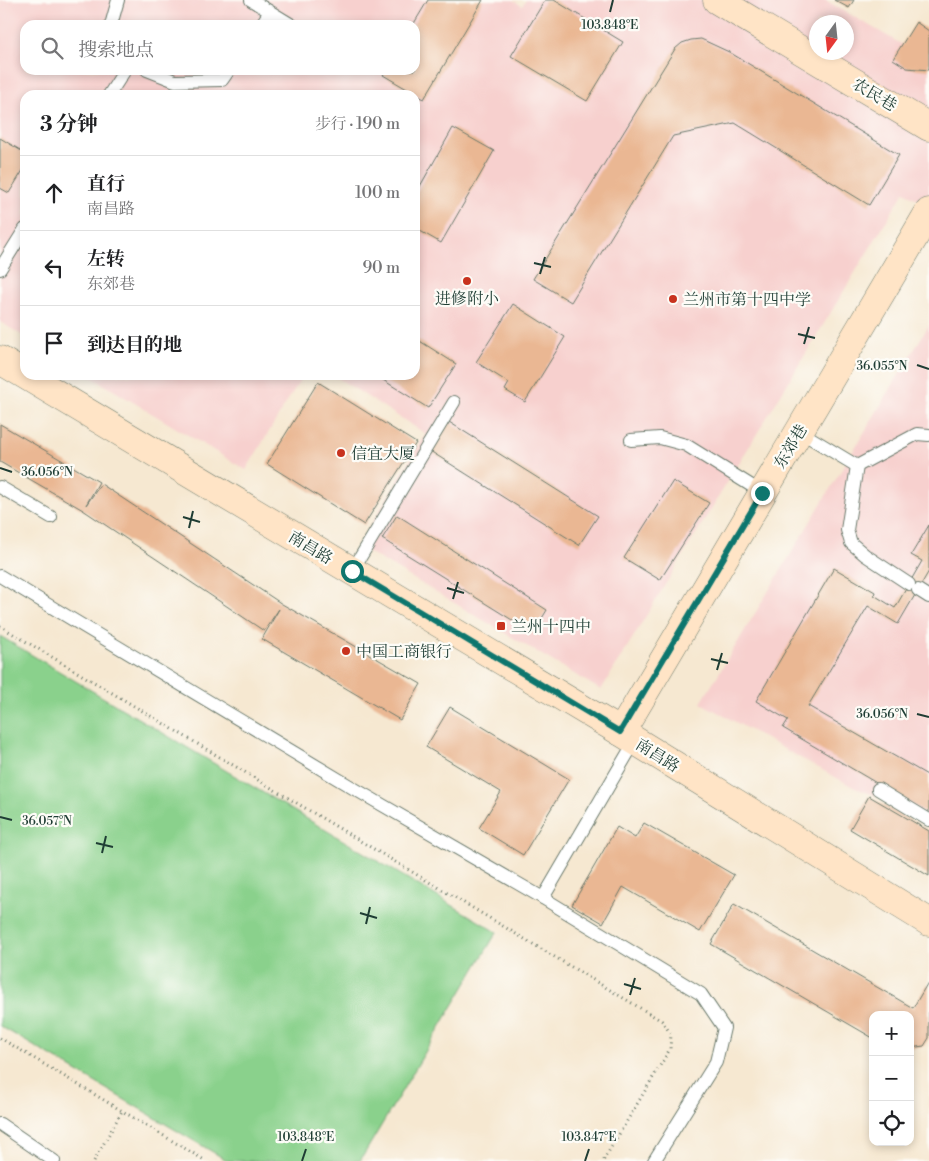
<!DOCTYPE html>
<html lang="zh">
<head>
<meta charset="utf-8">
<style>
	:root { --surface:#fff; --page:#f2f2f2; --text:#202124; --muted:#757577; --line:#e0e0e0 }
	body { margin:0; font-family:"Libre Bodoni","Noto Serif SC",serif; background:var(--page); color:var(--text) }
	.controls { position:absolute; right:15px; bottom:15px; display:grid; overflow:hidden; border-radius:10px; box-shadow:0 2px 8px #0003 }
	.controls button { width:45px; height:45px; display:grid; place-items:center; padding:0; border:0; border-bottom:1px solid var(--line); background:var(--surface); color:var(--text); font:25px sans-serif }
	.compass { position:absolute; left:809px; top:15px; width:45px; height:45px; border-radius:50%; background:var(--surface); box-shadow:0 2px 8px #0003; rotate:195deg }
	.stop { position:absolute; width:15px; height:15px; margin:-11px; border:4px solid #0f766e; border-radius:50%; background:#fff }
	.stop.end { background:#0f766e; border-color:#fff; box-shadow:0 1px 5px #0008 }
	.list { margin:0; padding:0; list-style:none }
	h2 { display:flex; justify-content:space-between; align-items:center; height:65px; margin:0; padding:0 20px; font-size:21px }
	h2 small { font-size:16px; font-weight:400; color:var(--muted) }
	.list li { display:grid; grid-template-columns:32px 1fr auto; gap:15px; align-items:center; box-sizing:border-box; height:75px; padding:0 20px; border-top:1px solid var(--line) }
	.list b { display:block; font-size:19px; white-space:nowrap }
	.list p { margin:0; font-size:16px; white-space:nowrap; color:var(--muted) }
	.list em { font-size:16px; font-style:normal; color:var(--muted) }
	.icon { flex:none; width:28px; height:28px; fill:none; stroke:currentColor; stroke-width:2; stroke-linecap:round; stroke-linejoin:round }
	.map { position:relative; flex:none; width:929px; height:1161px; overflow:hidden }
	.search { position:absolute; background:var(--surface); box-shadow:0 2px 8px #0003; left:20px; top:20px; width:400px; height:55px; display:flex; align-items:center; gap:12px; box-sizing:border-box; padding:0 18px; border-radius:15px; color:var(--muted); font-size:19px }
	.panel { position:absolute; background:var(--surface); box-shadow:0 2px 8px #0003; left:20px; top:90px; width:400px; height:290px; border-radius:15px }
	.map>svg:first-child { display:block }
	.built { fill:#f7d0ce; fill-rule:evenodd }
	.green { fill:#8ad18c; stroke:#548760 }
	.building { fill:#eab793 }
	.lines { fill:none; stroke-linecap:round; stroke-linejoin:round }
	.lane-casing { stroke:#6a796b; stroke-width:14 }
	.secondary-casing { stroke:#6a796b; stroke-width:29 }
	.path { stroke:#6a796b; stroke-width:3; stroke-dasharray:1 4; stroke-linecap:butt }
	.lane { stroke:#fff; stroke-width:12 }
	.secondary { stroke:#ffe4c6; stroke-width:28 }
	.route { stroke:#0f766e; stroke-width:6 }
	.ticks { fill:none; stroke:#1f3d34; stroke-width:2 }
	.poi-dot { fill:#c8321e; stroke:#fdfcf7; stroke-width:2 }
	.labels { text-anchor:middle; stroke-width:4.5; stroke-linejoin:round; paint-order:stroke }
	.street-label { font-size:16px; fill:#1f3d34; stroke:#fdfcf7 }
	.poi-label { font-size:16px; fill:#1f3d34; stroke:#fdfcf7; text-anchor:start }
	.ticks-label { font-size:12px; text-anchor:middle; fill:#1f3d34; stroke:#fdfcf7; stroke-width:4.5; stroke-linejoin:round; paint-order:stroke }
</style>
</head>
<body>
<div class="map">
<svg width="929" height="1161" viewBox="0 0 929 1161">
	<rect width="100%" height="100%" fill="#fdfcf7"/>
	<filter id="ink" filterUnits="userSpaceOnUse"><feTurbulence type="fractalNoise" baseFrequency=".02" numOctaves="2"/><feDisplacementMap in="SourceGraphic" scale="10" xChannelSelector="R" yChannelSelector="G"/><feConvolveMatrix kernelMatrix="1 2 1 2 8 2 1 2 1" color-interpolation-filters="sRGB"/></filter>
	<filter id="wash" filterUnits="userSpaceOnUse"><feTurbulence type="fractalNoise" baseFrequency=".0096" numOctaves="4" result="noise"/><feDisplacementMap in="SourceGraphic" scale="20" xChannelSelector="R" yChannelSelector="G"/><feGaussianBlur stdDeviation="1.12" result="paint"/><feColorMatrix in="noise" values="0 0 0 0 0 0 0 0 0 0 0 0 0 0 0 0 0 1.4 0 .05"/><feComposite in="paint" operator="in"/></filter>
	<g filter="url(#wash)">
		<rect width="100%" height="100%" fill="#f6e8d1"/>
		<g class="built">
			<path d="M0 0H513L522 6 526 0H825L929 60V205L904 192 601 690 358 546 426 434 333 375H415V95H25V337L0 322ZM816 22H846V52H816ZM25 25H415V70H25Z"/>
			<path d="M929 325V815L855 788 701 703Z"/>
			<path d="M88 375H303L246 470Z"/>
		</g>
		<path class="green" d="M0 636 497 932 360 1161H228L0 1026Z"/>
		<g id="blocks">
			<g class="building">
				<path d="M428 0H483L424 99 383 75 386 70H415V25H413Z"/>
				<path d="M545 0H554L623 42 587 101 511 56Z"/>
				<path d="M834 0H854L849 8Z"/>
				<path d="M916 22 929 31V70L907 68 893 59Z"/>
				<path d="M701 39 729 52 899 155 869 205 735 123 673 136 571 302 533 279 675 49 682 43 691 40Z"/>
				<path d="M453 128 494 151 441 243 415 228V195Z"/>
				<path d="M0 138 25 153V167L9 193 0 188Z"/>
				<path d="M513 304 565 337 525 402 505 390 509 383 476 362Z"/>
				<path d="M415 338 456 364 428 408 375 375H415Z"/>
				<path d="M318 382 416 443 364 525 267 464Z"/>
				<path d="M449 422 598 516 579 545 430 451Z"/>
				<path d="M0 424 99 482 86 505 101 484 282 604 421 684 400 720 262 639 279 609 264 631 83 510 0 462Z"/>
				<path d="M673 481 709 503 660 580 624 558Z"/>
				<path d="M397 515 547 610 533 633 382 539Z"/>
				<path d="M929 525V571L898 624 868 606 808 706 929 776V814L783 728 788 720 756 701 834 568 875 592 874 595 895 608 922 561 911 555Z"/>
				<path d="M450 707 569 779 523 855 479 828 501 792 426 747Z"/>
				<path d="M869 796 929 831V876L850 829Z"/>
				<path d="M644 823 734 875 700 932 623 887 603 923 572 905 617 827 635 838Z"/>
				<path d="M734 904 913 1008 927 984 929 985V1038L924 1046 910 1048V1015H873V1038L711 944Z"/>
			</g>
		</g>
	</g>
	<g filter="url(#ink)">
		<use href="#blocks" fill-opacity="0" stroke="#6a796b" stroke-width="1"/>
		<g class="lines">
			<g class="lane-casing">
				<g id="lane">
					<path d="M251 0 292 25"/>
					<path d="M111 25 118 0"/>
					<path d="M261 25 270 12"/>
					<path d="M147 70 175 81 222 80 229 70"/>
					<path d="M109 95 125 70"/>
					<path d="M0 269 25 229"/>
					<path d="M799 431 857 466"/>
					<path d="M631 440 660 438 686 445 763 493"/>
					<path d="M857 466 847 530 851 543 865 555 909 584"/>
					<path d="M857 466 917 434 929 435"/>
					<path d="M0 487 51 517"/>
					<path d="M352 571 454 402"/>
					<path d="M0 576 353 788 543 898"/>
					<path d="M918 590 929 597"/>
					<path d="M635 741 543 898 701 994 724 1028 716 1062 654 1161"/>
					<path d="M878 789 929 820"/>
					<path d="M0 1124 54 1161"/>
				</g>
			</g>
			<g class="secondary-casing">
				<g id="secondary">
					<path d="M717 0 929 127"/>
					<path d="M0 360 621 732 929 922"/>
					<path d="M621 732 929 212"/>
				</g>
			</g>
			<g class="path">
				<path d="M0 626 662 1021 671 1034 670 1049 603 1161"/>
				<path d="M0 1038 206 1161"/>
				<path d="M94 1161 122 1111"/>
			</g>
			<use href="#lane" class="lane"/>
			<use href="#secondary" class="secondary"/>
		</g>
	</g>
	<g class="lines" filter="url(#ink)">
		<path class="route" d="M352 571 620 732 762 493"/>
	</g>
	<path class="ticks" d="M610 12 613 0M534 263 551 267M540 274 545 257M798 334 815 338M804 344 809 327M917 365 929 369M0 468 12 472M183 517 200 522M189 528 193 511M447 588 464 593M453 599 458 582M711 659 728 663M717 670 722 653M917 714 929 717M0 817 12 820M96 843 113 847M102 853 106 836M360 913 377 918M366 924 370 907M624 984 641 989M630 995 635 978M302 1161 306 1149M585 1161 589 1149"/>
	<g class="poi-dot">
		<circle cx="467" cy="281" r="5"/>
		<circle cx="673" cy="299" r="5"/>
		<circle cx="341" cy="453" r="5"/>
		<rect x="496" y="621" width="10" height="10" rx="2.5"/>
		<circle cx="346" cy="651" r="5"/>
	</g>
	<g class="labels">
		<g class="street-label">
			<text transform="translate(875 94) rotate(31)" y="6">农民巷</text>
			<text transform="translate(790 446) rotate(-59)" y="6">东郊巷</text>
			<text transform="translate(311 547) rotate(31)" y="6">南昌路</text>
			<text transform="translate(658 755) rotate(32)" y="6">南昌路</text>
		</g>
		<g class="poi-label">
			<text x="467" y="304" text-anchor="middle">进修附小</text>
			<text x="683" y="305">兰州市第十四中学</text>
			<text x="351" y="459">信宜大厦</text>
			<text x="511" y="632">兰州十四中</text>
			<text x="356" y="657">中国工商银行</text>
		</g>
	</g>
	<g class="ticks-label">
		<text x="610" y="29">103.848°E</text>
		<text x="882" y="370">36.055°N</text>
		<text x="47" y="476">36.056°N</text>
		<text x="882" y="718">36.056°N</text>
		<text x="47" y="825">36.057°N</text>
		<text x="306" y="1141">103.848°E</text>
		<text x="589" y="1141">103.847°E</text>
	</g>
</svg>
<div class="controls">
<button>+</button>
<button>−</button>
<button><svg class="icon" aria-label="locate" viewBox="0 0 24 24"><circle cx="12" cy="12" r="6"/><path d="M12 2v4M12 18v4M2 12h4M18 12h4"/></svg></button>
</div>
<svg class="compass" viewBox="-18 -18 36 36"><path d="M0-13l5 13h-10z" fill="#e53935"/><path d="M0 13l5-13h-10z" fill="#757577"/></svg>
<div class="stop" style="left:352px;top:571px"></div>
<div class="stop end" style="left:762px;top:493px"></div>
<div class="search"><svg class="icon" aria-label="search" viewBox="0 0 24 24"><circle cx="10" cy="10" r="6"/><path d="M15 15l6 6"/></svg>搜索地点</div>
<section class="panel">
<h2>3 分钟<small>步行 · 190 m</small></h2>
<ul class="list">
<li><svg class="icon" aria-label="ahead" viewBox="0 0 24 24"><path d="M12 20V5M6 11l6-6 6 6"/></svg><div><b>直行</b><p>南昌路</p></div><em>100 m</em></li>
<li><svg class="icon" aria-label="left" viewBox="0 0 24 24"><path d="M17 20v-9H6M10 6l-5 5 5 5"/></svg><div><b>左转</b><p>东郊巷</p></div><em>90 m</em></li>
<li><svg class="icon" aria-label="arrive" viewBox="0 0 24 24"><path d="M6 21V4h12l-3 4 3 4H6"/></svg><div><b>到达目的地</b></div></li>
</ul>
</section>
</div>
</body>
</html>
